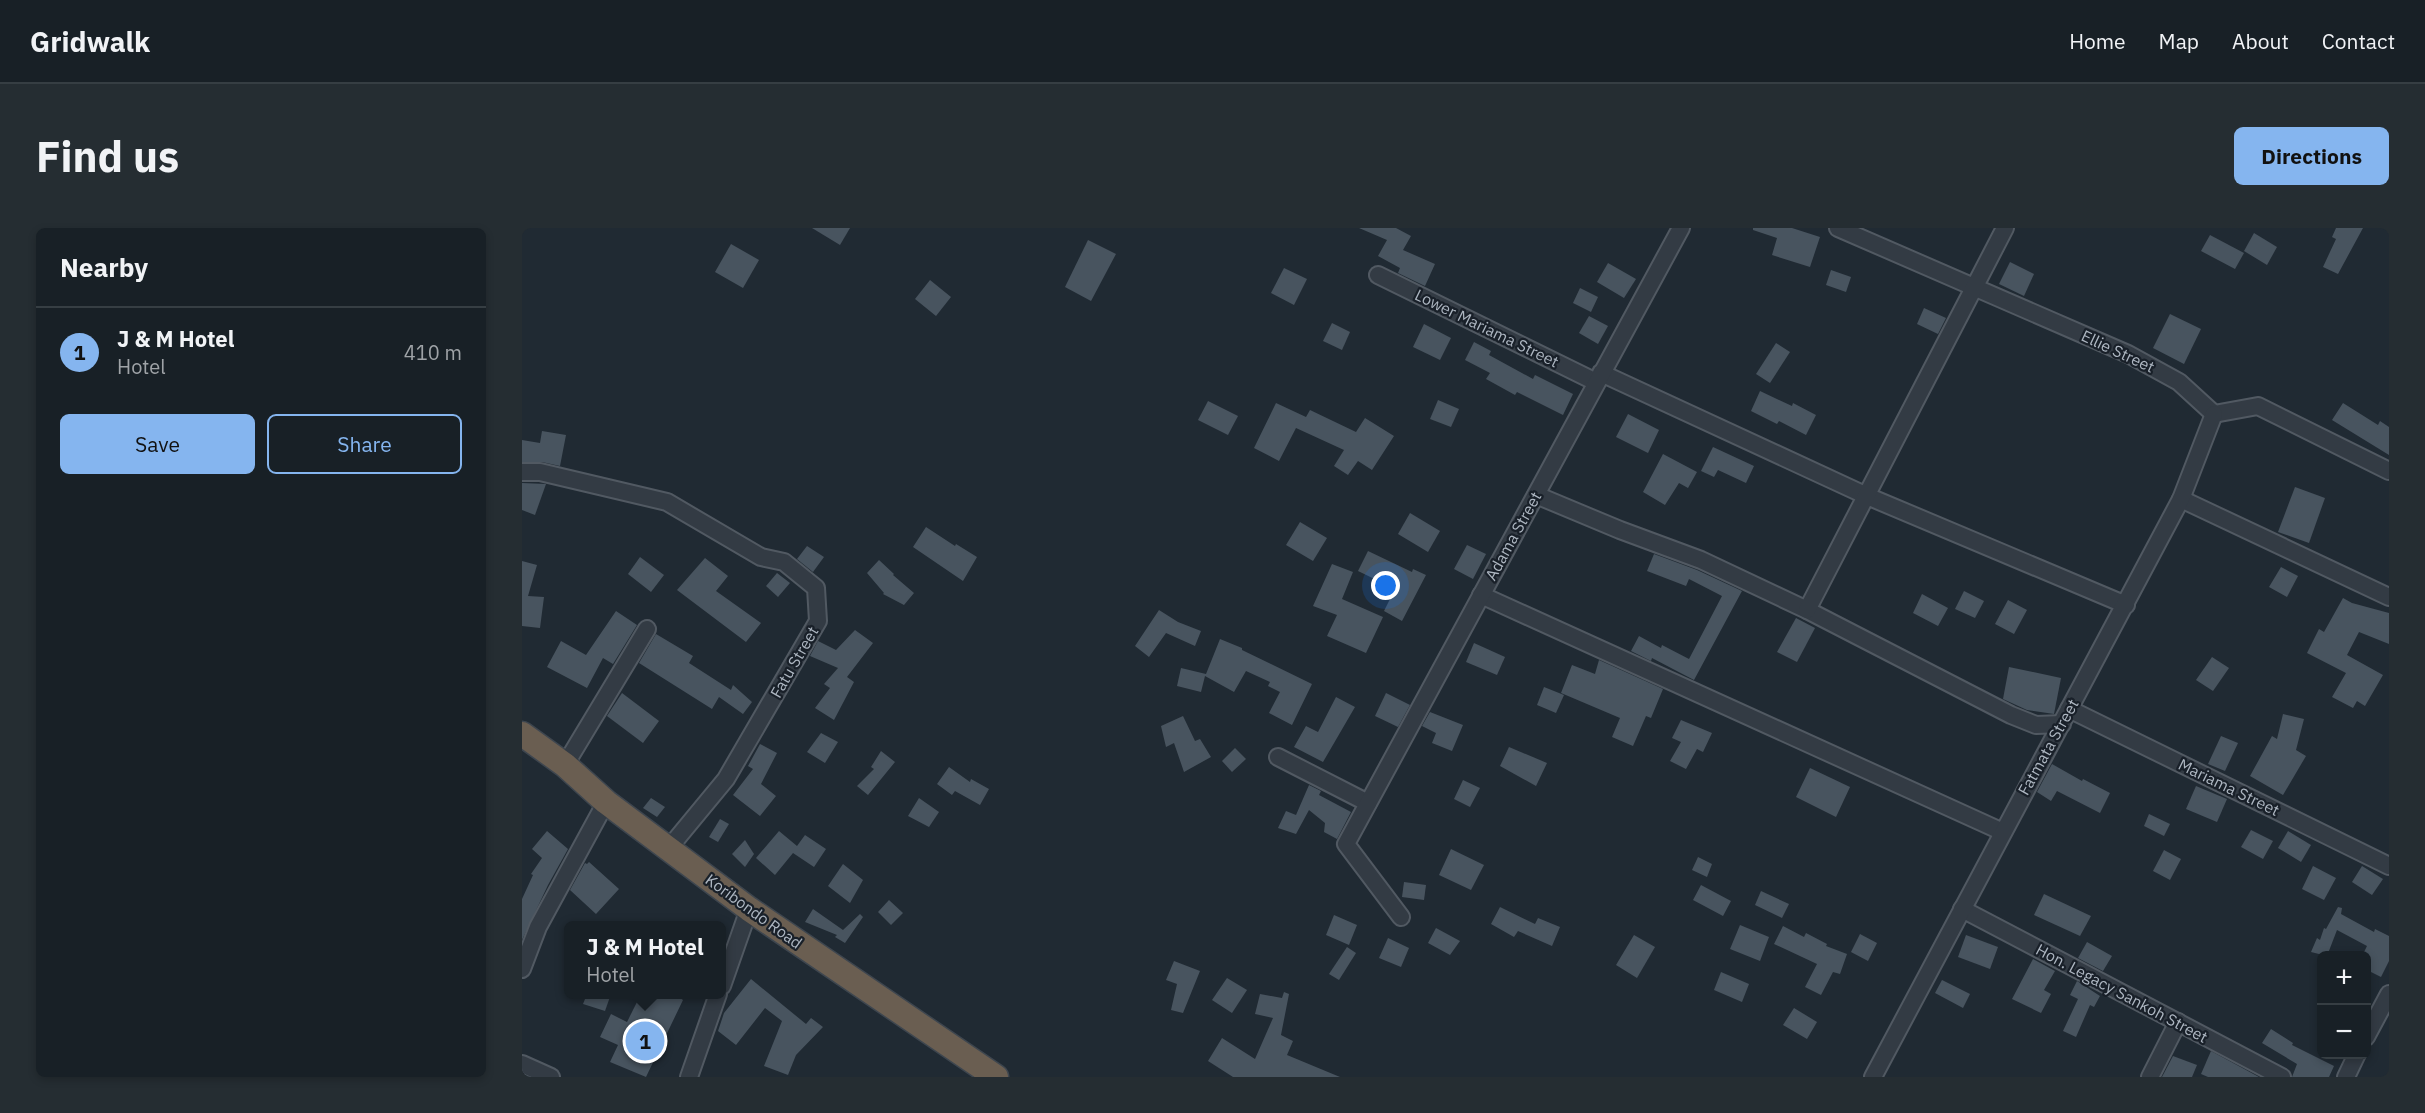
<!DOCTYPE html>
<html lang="en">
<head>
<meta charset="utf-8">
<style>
	:root { --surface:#182026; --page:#252d32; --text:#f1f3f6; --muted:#9fa3a7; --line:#363e43; --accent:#85b5ef }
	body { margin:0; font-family:"IBM Plex Sans",sans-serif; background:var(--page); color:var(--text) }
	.controls { position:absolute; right:18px; bottom:18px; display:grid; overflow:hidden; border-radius:9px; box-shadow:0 3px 9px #0003 }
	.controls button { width:54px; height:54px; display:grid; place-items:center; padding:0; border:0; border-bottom:2px solid var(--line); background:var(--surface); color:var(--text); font:30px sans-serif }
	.you { position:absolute; left:864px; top:358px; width:21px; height:21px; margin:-15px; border:4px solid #fff; border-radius:50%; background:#1a73e8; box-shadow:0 0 0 9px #1a73e833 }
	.badge { display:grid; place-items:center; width:39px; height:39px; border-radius:50%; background:var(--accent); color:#111; font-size:20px; font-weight:700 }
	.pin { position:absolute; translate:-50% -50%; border:3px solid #fff; box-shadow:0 2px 6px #0006 }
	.popup { position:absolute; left:42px; top:693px; width:162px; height:78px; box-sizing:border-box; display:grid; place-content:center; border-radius:9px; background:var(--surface); filter:drop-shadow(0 2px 4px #0005); font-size:20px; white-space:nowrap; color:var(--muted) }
	.popup b { font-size:22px; color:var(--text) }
	.popup::after { content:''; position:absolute; left:50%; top:100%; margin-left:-12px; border:12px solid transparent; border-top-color:var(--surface) }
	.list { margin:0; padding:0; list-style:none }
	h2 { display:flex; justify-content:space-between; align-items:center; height:78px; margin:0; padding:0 24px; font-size:26px }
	h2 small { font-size:20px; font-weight:400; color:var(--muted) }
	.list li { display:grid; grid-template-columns:39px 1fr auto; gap:18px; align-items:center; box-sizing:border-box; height:90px; padding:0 24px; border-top:2px solid var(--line) }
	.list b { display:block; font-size:22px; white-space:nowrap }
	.list p { margin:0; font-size:20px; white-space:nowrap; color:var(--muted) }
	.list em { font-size:20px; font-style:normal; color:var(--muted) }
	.actions { display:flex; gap:12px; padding:18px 24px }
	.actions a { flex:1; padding:14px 0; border:2px solid var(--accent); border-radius:9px; text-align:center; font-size:21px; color:var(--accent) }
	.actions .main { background:var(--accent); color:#111 }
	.map { position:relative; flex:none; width:1867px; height:849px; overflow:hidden; border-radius:9px }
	header { display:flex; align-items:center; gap:36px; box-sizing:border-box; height:84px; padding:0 30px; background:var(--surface); border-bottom:2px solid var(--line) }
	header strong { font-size:28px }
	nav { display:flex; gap:33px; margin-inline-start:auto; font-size:21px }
	.intro { display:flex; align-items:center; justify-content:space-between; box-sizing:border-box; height:144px; padding:0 36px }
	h1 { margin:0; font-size:42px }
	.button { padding:15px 27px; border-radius:9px; background:var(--accent); color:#111; font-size:21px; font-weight:700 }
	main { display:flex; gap:36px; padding:0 36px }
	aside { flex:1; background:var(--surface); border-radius:9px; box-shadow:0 3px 9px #0003 }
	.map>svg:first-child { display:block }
	.building { fill:#48545f }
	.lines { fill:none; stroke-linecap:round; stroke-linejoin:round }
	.minor-casing { stroke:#515962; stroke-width:20 }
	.highway-casing { stroke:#3e464f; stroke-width:27 }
	.minor { stroke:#333b44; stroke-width:16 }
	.highway { stroke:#6a5e51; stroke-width:24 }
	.labels { text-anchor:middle; stroke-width:4.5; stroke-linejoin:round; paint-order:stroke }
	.street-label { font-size:16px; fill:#adb6c1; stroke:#192029 }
</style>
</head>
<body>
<header>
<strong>Gridwalk</strong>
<nav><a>Home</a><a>Map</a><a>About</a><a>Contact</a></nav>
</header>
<div class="intro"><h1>Find us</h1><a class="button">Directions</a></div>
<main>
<aside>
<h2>Nearby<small></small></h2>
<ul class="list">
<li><span class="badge">1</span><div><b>J &amp; M Hotel</b><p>Hotel</p></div><em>410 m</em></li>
</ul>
<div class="actions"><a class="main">Save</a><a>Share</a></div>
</aside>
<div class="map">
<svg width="1867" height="849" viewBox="0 0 1867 849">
	<rect width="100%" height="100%" fill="#202a33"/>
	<g class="building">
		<path d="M290 0H328L318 17Z"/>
		<path d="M837 0H874L889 8 881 22 913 36 903 58 876 45 878 40 856 28 865 12Z"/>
		<path d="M1231 0H1270L1298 9 1288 39 1250 27 1255 10 1231 2Z"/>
		<path d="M1814 0H1841L1816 46 1801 39 1814 11 1810 9Z"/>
		<path d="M1732 5 1755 19 1745 37 1722 23Z"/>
		<path d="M1688 7 1722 25 1713 41 1679 23Z"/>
		<path d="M566 12 594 26 569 73 543 59Z"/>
		<path d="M209 16 237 32 221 60 193 44Z"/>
		<path d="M1488 34 1512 46 1502 68 1477 56Z"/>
		<path d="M1086 35 1114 51 1102 70 1075 54Z"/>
		<path d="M762 40 785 51 772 77 749 65Z"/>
		<path d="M1309 42 1329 49 1324 64 1304 57Z"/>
		<path d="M408 52 429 69 414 88 393 71Z"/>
		<path d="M1058 60 1076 69 1069 84 1051 75Z"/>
		<path d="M1402 80 1424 90 1416 106 1395 96Z"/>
		<path d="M1648 86 1679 101 1662 136 1631 120Z"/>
		<path d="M1067 88 1086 98 1076 116 1057 105Z"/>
		<path d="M810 95 828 104 820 122 801 113Z"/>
		<path d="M902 96 929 110 918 132 891 119Z"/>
		<path d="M952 114 969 123 967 127 1011 151 1013 147 1051 166 1041 187 995 164 993 167 964 151 968 145 943 132Z"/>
		<path d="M1254 115 1268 124 1248 155 1234 146Z"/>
		<path d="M1238 163 1270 178 1271 175 1294 187 1284 207 1257 193 1255 196 1229 183Z"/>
		<path d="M916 172 937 181 929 199 908 191Z"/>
		<path d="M686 173 716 188 706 207 676 192Z"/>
		<path d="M754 175 784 189 788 182 834 204 843 190 872 208 850 242 836 233 826 247 812 238 822 222 774 200 757 233 732 220Z"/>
		<path d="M1821 175 1856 197 1858 193 1867 199V227L1810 192Z"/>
		<path d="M1106 186 1137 202 1126 225 1094 209Z"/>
		<path d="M20 203 44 207 38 238 20 234H0V212L18 215Z"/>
		<path d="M1191 219 1232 238 1224 255 1196 242 1192 249 1179 243Z"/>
		<path d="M1141 226 1175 244 1166 260 1157 255 1143 277 1121 264Z"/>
		<path d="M0 255 24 256 13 287 0 282Z"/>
		<path d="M1773 259 1803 270 1787 315 1756 304Z"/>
		<path d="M888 285 918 303 906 324 876 306Z"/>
		<path d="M778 294 805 310 791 333 764 317Z"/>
		<path d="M404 299 433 318 434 316 455 329 441 353 391 319Z"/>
		<path d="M945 317 964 326 951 351 932 341Z"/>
		<path d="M285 318 302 329 291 344 275 331Z"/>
		<path d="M846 323 890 344 891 341 904 347 880 393 862 383 873 361 836 343Z"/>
		<path d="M1132 326 1175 342 1220 363 1172 452 1130 430 1129 433 1109 423 1117 408 1139 420 1140 417 1167 431 1200 368 1167 351 1164 358 1125 343Z"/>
		<path d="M118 329 142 347 129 364 106 346Z"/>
		<path d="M183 330 206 348 194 363 239 395 224 414 155 362Z"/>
		<path d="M357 332 372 346 371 347 392 365 382 377 361 366 362 365 345 345Z"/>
		<path d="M0 333 15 337 6 368 22 369 18 400 0 398Z"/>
		<path d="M810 336 831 344 820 371 861 389 844 425 805 408 815 387 791 378Z"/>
		<path d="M1759 339 1776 348 1765 369 1747 359Z"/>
		<path d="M255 345 268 355 256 369 244 358Z"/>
		<path d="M1442 363 1462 373 1453 390 1433 381Z"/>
		<path d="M1400 366 1426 380 1416 398 1391 385Z"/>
		<path d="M1821 370 1830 375 1867 385V416L1837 404 1825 427 1861 447 1843 478 1835 473 1831 480 1810 469 1824 445 1785 425 1797 401 1802 404Z"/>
		<path d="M1486 372 1505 382 1492 406 1473 396Z"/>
		<path d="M637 382 656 394 679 403 673 418 644 405 627 429 613 418Z"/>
		<path d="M94 383 115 397 91 436 81 430 65 460 25 439 39 413 64 427Z"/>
		<path d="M1274 390 1293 400 1275 434 1255 424Z"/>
		<path d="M333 402 351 415 325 449 332 454 312 492 293 480 308 460 302 456 316 440 288 428 296 413 314 422Z"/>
		<path d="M134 406 171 428 167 435 209 462 211 457 230 474 221 486 197 469 190 481 117 435Z"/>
		<path d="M698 411 720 420V422L790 456 770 497 747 485 758 464 746 458 748 454 724 443 712 464 683 448 679 464 655 458 659 440 684 446Z"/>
		<path d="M952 415 983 429 975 447 944 434Z"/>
		<path d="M1690 429 1707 440 1691 463 1674 452Z"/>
		<path d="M1077 432 1141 461 1129 490 1124 488 1111 518 1090 509 1098 490 1039 465 1050 437 1073 446Z"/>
		<path d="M1487 439 1539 450 1532 486 1505 482 1481 471Z"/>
		<path d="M1022 459 1042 467 1034 485 1015 477Z"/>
		<path d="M100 465 137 493 121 515 85 488Z"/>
		<path d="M864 465 888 477 876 499 853 488Z"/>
		<path d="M814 469 833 479 801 534 772 519 784 498 796 504Z"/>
		<path d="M908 484 941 497 930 523 910 515 914 505 900 498Z"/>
		<path d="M1761 486 1782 491 1774 522 1784 528 1761 567 1728 548 1750 508 1755 511Z"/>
		<path d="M661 488 673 513 678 511 689 529 662 544 652 515 644 519 639 498Z"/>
		<path d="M1159 492 1190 505 1181 524 1175 521 1164 541 1148 533 1159 514 1150 510Z"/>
		<path d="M299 505 316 514 303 535 285 524Z"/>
		<path d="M1699 508 1716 515 1703 543 1686 536Z"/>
		<path d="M238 516 255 525 239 556 254 568 238 588 211 567 231 541 226 538Z"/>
		<path d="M987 519 1025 535 1014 558 978 538Z"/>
		<path d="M713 520 724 531 710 544 700 533Z"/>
		<path d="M359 523 373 534 346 567 335 558 352 541 349 539Z"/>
		<path d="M1530 536 1560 553 1561 551 1588 565 1578 585 1535 563 1529 573 1515 564Z"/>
		<path d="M427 539 448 554 449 551 467 561 458 577 433 563 430 567 415 556Z"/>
		<path d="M1288 540 1328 559 1314 589 1274 569Z"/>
		<path d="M941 552 958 560 948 579 932 571Z"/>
		<path d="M787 557 799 563 797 567 829 584 815 611 802 604 803 595 787 582 774 606 756 600 764 583 774 587Z"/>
		<path d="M1674 558 1705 571 1695 594 1664 581Z"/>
		<path d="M129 570 143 579 135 589 121 580Z"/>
		<path d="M397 570 417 584 407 599 386 588Z"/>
		<path d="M1627 586 1648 596 1642 608 1622 598Z"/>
		<path d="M198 591 207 596 196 614 187 609Z"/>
		<path d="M1729 602 1751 613 1741 631 1719 619Z"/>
		<path d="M25 603 46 621 26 657 0 712V671L11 647 9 646 20 630 10 621Z"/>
		<path d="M257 603 275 618 283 607 304 621 292 639 271 625 253 647 234 630Z"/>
		<path d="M1766 603 1789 617 1779 634 1756 620Z"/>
		<path d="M223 612 232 626 223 639 210 626Z"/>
		<path d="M929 621 962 637 949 662 917 647Z"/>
		<path d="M1642 622 1659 631 1648 652 1631 643Z"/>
		<path d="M1176 629 1190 636 1185 649 1170 642Z"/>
		<path d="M67 634 97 661 74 686 48 662 63 635 65 636Z"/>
		<path d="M321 636 341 652 328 675 306 658Z"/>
		<path d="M1791 638 1814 650 1802 672 1780 661Z"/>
		<path d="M1840 638 1861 651 1850 667 1830 654Z"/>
		<path d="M882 654 904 657 902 672 880 669Z"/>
		<path d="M1179 657 1209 673 1201 688 1171 672Z"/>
		<path d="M1239 663 1267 676 1260 690 1233 677Z"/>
		<path d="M1522 666 1569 688 1558 708 1512 687Z"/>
		<path d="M367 672 381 685 369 697 356 684Z"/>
		<path d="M978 679 1013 696 1016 690 1038 699 1030 718 996 703 992 709 969 696Z"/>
		<path d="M1816 679 1820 680 1819 686 1852 704 1853 701 1867 708V733L1859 749 1845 742V728H1840L1845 718 1815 702 1805 728 1789 724 1795 710 1798 712 1802 700 1804 701Z"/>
		<path d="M291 681 321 702 338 686 341 689 323 715 313 709 315 707 283 694Z"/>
		<path d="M812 687 835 697 827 717 804 707Z"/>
		<path d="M1218 697 1247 709 1238 733 1208 721Z"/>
		<path d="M1261 698 1282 709 1284 705 1305 716 1304 718 1325 726 1318 746 1311 744 1299 767 1283 759 1295 736 1252 716Z"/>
		<path d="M914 700 938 713 928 727 906 715Z"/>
		<path d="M1338 706 1355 715 1346 733 1329 724Z"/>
		<path d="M1112 707 1133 719 1115 750 1094 737Z"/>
		<path d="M1444 707 1476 719 1468 741 1436 729Z"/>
		<path d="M866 710 887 720 879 739 857 730Z"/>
		<path d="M1565 714 1590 728 1581 743 1556 730Z"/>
		<path d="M825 719 834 725 817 752 807 746Z"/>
		<path d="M1511 731 1533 743 1522 762 1529 766 1519 785 1490 771Z"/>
		<path d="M652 733 678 743 661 785 649 782 655 756 644 752Z"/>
		<path d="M1199 744 1227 756 1220 774 1192 762Z"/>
		<path d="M705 750 725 762 710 785 690 772Z"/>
		<path d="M229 751 284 796 289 790 301 799 274 827 266 847 242 838 260 793 243 780 214 817 196 803 202 785Z"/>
		<path d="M1420 752 1448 766 1441 780 1413 765Z"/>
		<path d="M1555 753 1578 768 1572 779 1568 777 1554 809 1541 803 1556 771 1548 767Z"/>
		<path d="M762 764 767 766 759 807 771 813 765 827 818 849H711L686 833 700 810 733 831 751 790 733 786 738 766 760 770Z"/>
		<path d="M65 766H89L83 783 61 776Z"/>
		<path d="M119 766H153L161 772 124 849 88 834 96 817 78 809 89 786 105 794Z"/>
		<path d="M1272 780 1295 794 1285 811 1261 797Z"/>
		<path d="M1749 801 1771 815 1770 817 1812 838 1807 849H1770L1775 836 1740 815Z"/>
		<path d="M1689 823 1737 849H1686L1679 846Z"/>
		<path d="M1651 828 1675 837 1670 849H1640Z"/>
	</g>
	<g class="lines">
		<g class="minor-casing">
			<g id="minor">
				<path d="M1316 0 1606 126 1657 154 1692 186 1736 178 1867 243"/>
				<path d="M856 47 1074 154"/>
				<path d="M1079 145 1345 268 1604 377"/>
				<path d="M0 244H18L145 274 239 329 262 334 294 360 296 393 204 551 147 620"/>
				<path d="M1014 267 1098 302 1179 332 1285 382 1489 487 1514 497 1540 496"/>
				<path d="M1659 271 1867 369"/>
				<path d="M959 367 1481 604"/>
				<path d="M1285 382 1483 0"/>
				<path d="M1547 481 1867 638"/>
				<path d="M756 529 846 575"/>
				<path d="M43 537 125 401"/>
				<path d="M1440 681 1760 849"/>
				<path d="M879 689 824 616 1159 0"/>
				<path d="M0 741 16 699 84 574"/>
				<path d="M200 758 227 681"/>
				<path d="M1844 809 1867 766"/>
				<path d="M0 836 29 849"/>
				<path d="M167 849 196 766"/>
				<path d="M1351 849 1659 271 1692 186"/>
				<path d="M1628 849 1656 794"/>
				<path d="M1824 849 1835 826"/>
			</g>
		</g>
		<g class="highway-casing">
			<path id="highway" d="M0 506 43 537 84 574 227 681 474 849"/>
		</g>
		<use href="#minor" class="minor"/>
		<use href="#highway" class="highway"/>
	</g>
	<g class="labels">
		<g class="street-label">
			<text transform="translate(965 100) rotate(26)" y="6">Lower Mariama Street</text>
			<text transform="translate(1596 123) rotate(25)" y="6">Ellie Street</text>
			<text transform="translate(991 308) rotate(-61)" y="6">Adama Street</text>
			<text transform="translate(272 434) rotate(-60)" y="6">Fatu Street</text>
			<text transform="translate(1526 519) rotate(-61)" y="6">Fatmata Street</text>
			<text transform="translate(1707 559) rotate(26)" y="6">Mariama Street</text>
			<text transform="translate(232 683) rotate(36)" y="6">Koribondo Road</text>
			<text transform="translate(1600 765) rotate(28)" y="6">Hon. Legacy Sankoh Street</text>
		</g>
	</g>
</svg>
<div class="controls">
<button>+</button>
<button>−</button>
</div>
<div class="you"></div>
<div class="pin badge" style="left:123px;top:813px">1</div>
<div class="popup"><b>J &amp; M Hotel</b>Hotel</div>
</div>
</main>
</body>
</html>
